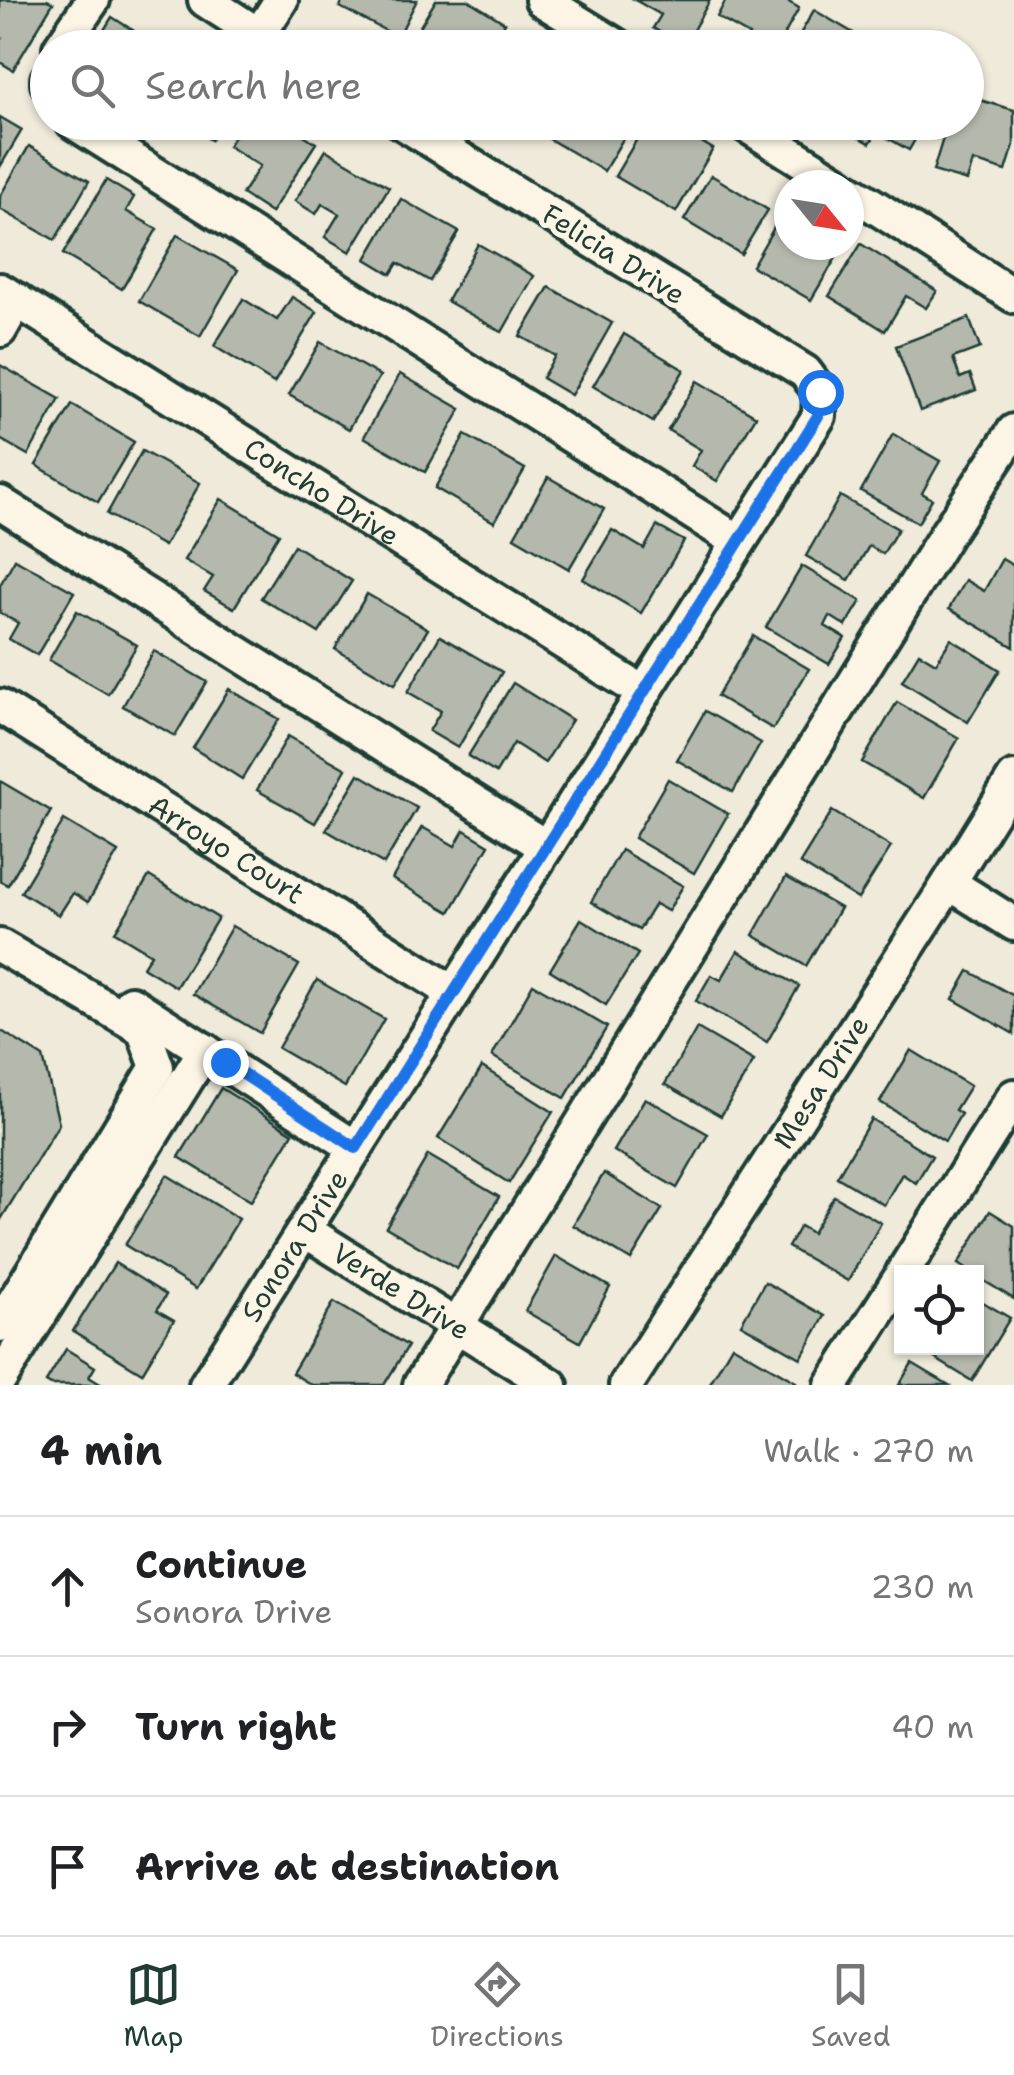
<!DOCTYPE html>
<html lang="en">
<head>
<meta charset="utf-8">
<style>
	:root { --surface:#fff; --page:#f6f6f6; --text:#202124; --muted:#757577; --line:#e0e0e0; --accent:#1f3d34 }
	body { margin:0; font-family:"Shantell Sans",sans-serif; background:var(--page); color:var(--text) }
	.controls { position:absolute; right:30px; bottom:30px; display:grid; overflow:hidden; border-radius:0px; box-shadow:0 2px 8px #0004 }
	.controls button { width:90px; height:90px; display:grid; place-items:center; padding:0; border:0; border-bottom:2px solid var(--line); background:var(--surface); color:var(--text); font:50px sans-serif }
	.compass { position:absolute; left:774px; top:170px; width:90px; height:90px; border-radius:50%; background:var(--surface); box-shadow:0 2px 8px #0004; rotate:120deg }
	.stop { position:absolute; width:30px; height:30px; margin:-22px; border:8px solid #1a73e8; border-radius:50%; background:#fff }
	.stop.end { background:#1a73e8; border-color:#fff; box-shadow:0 2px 10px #0008 }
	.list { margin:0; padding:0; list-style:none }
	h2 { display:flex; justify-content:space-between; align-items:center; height:130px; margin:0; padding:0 40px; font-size:42px }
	h2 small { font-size:32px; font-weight:400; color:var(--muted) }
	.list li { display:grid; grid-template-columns:65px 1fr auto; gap:30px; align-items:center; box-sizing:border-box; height:140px; padding:0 40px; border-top:2px solid var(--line) }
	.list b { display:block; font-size:38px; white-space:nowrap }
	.list p { margin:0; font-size:32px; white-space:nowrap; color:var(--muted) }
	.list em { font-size:32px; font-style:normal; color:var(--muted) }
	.icon { flex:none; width:55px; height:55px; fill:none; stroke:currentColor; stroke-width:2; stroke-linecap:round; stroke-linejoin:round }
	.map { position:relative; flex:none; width:1014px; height:1385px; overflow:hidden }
	.search { position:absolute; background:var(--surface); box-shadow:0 2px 8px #0004; left:30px; right:30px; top:30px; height:110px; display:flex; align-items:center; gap:25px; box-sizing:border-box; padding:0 35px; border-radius:55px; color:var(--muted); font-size:38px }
	.sheet { height:550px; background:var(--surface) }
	nav { display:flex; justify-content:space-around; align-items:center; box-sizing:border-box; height:140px; border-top:2px solid var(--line); background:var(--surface); font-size:28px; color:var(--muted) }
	nav a { display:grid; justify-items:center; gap:5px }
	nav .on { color:var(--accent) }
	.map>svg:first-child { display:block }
	.building { fill:#b5b9ad; stroke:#1f3d34; stroke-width:2.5 }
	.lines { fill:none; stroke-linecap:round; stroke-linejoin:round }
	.minor-casing { stroke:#1f3d34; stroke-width:40 }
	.minor { stroke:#fcf5e5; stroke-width:32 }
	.route { stroke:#1a73e8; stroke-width:12 }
	.labels { text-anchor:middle; stroke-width:10; stroke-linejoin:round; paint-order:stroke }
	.street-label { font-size:28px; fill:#1f3d34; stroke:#fcf5e5 }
</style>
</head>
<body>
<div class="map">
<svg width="1014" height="1385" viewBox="0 0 1014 1385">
	<rect width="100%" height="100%" fill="#efeada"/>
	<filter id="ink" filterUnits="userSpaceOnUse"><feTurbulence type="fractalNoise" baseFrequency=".01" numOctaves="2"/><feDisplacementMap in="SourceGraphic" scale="20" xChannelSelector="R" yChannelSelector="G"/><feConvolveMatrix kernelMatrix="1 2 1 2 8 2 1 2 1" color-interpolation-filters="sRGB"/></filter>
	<g filter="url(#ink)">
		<g class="building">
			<path d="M0 0H47L53 3 13 70 0 62V41L2 38 0 36Z"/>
			<path d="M343 0H417L398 37 340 7Z"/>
			<path d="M436 0H468L505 23 490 48H407Z"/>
			<path d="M635 0H710L684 46 653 28 661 15Z"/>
			<path d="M726 0H785L799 8 777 48H742L749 35 717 17Z"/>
			<path d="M814 10 872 44 870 48H792Z"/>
			<path d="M112 17 161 48H93Z"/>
			<path d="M510 30 541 48H500Z"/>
			<path d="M966 96 1014 110V145L1006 171 973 161 967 181 933 171 948 122H966Z"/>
			<path d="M0 117 22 130 0 167Z"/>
			<path d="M182 122H221L211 140Z"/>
			<path d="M243 122H284L316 143 271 213 242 194 260 166 228 146Z"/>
			<path d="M554 122H633L604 171 546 137Z"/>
			<path d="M647 122H668L713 149 676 212 615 176Z"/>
			<path d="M845 122H925L909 150 877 132 870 143 842 128Z"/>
			<path d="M29 146 89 181 55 240 0 209V196Z"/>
			<path d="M326 150 389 187 350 252 325 237 339 214 322 204 316 214 295 201Z"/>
			<path d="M711 175 768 210 741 254 684 220Z"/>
			<path d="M106 180 134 197 126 211 157 229 122 289 63 254Z"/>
			<path d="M401 199 459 232 430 281 398 263 391 274 366 259Z"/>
			<path d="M783 212 789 215V245L843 246 811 300 752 266Z"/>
			<path d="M177 235 238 270 200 336 139 301Z"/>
			<path d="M478 244 534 276 502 332 447 301Z"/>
			<path d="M861 244 937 291 926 308 906 296 885 331 829 296Z"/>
			<path d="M549 287 612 323 571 395 542 378 555 356 520 336Z"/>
			<path d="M292 297 317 312 274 383 214 346 243 299 277 320Z"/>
			<path d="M969 318 980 348 953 358 960 378 970 374 976 390 920 411 896 346Z"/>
			<path d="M624 334 684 370 653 422 593 386Z"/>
			<path d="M320 342 380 376 349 429 289 395Z"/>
			<path d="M0 365 60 399 28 455 0 439Z"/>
			<path d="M400 374 461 409 425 472 364 437Z"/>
			<path d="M697 381 756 416 717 481 692 466 701 450 668 430Z"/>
			<path d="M72 405 134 442 98 502 36 465Z"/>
			<path d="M893 434 940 461 922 493 932 499 918 523 861 491Z"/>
			<path d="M465 435 525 469 494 522 435 488Z"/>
			<path d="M142 451 200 483 164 546 107 514Z"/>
			<path d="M548 477 604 509 569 569 514 537Z"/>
			<path d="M840 496 898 529 883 554 869 546 849 580 806 556Z"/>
			<path d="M221 499 279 534 234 608 204 591 213 577 184 560Z"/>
			<path d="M657 526 684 541 641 613 583 579 612 530 644 549Z"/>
			<path d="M294 545 352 581 319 633 261 598Z"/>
			<path d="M15 559 74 592 37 655 9 639 18 623 0 613V585Z"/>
			<path d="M1002 559 1014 566V647L949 609 965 580 984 591Z"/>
			<path d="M802 566 861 601 846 626 830 616 825 626 845 638 829 664 766 627Z"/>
			<path d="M367 594 428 629 395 684 335 649Z"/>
			<path d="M77 611 137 645 108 694 49 660Z"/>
			<path d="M440 636 502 672 458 748 429 731 441 711 408 692Z"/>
			<path d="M753 636 809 669 773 729 717 696Z"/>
			<path d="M951 639 1000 670 968 722 902 681 919 653 936 663Z"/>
			<path d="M154 651 207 682 175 736 123 706Z"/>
			<path d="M513 683 572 720 545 763 514 743 496 773 468 756Z"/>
			<path d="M229 689 279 719 242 779 193 748Z"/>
			<path d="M897 702 959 738 924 798 862 762Z"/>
			<path d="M705 711 761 743 733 792 677 760Z"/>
			<path d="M288 736 346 769 315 823 257 790Z"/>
			<path d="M359 774 417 808 384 864 326 830Z"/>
			<path d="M668 779 728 814 694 873 634 838Z"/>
			<path d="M0 781 51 811 8 885 0 881Z"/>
			<path d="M832 811 891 847 858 899 800 863Z"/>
			<path d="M64 820 118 852 88 902 73 893 59 915 21 892Z"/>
			<path d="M422 827 455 846 464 830 489 845 450 912 392 879Z"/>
			<path d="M621 850 683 886 668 911 655 904 639 930 591 902Z"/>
			<path d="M149 876 218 918 176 987 143 967 151 954 115 932Z"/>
			<path d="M786 877 840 908 806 966 753 935Z"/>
			<path d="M581 919 638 954 606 1005 550 970Z"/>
			<path d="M232 926 299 965 260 1033 193 994Z"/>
			<path d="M738 951 799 986 767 1042 696 1001 711 975 721 980Z"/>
			<path d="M969 971 1014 996V1034L953 999Z"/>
			<path d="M317 980 384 1019 345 1087 278 1048Z"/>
			<path d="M533 984 607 1027 565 1098 492 1056Z"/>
			<path d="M697 1028 754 1061 721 1116 665 1084Z"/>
			<path d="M0 1030 43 1057 59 1124 0 1221Z"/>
			<path d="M911 1050 970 1086 955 1110 961 1114 945 1141 880 1102Z"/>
			<path d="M482 1067 553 1112 509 1183 438 1138Z"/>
			<path d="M221 1088 293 1133 251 1201 179 1157Z"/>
			<path d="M645 1098 708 1134 677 1188 614 1151Z"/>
			<path d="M871 1119 932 1156 916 1183 902 1174 884 1205 837 1177Z"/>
			<path d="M428 1155 499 1197 457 1269 386 1227Z"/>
			<path d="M604 1173 662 1209 631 1260 573 1225Z"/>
			<path d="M167 1175 239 1219 196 1289 125 1245Z"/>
			<path d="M834 1196 881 1223 848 1281 788 1247 800 1226 812 1233Z"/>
			<path d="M990 1211 1014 1226V1299L976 1276V1272H971L958 1264Z"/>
			<path d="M556 1256 610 1287 580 1342 525 1311Z"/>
			<path d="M115 1263 166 1295 157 1310 174 1320 142 1373 73 1331Z"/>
			<path d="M765 1282 825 1316 801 1358 741 1324Z"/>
			<path d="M976 1298 1010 1318 972 1381 926 1353 930 1348H976Z"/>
			<path d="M334 1302 408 1346 384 1385H312L292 1373Z"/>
			<path d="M732 1345 796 1382 795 1385H709Z"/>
			<path d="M66 1349 95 1367 89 1377 102 1385H51L46 1382Z"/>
			<path d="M912 1363 949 1385H899Z"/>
		</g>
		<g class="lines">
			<g class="minor-casing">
				<g id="minor">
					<path d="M205 0 279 48"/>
					<path d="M542 0 620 48"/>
					<path d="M259 35 281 0"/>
					<path d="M60 48 93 0"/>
					<path d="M48 79V84"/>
					<path d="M73 122 739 542"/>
					<path d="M741 122 841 185"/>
					<path d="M849 190 1014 296"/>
					<path id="s1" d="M0 290 644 693"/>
					<path d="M0 330 17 300"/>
					<path d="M0 503 546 847"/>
					<path id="s2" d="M0 706 454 993"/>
					<path d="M949 883 1014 924"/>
					<path d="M0 946 143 1029 157 1067 0 1325"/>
					<path d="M131 1003 356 1148"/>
					<path id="s3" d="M304 1230 551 1385"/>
					<path d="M903 1272 1014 1096"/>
					<path d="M0 1379 205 1050"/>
					<path id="s4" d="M206 1385 819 416 820 392 805 372 401 122"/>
					<path d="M420 1385 947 533 1014 431"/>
					<path id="s5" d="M626 1385 949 883 1014 778"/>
					<path d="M832 1385 902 1275"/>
				</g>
			</g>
			<use href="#minor" class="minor"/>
		</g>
	</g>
	<g class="lines" filter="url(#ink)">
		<path class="route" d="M225 1062 356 1148 818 416 820 392"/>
	</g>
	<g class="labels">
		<g class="street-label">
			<text transform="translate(614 254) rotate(32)" y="10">Felicia Drive</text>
			<text dy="10" stroke="none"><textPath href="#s1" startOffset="380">Concho Drive</textPath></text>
			<text dy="10" stroke="none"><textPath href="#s2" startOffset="268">Arroyo Court</textPath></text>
			<text dy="10" stroke="none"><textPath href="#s5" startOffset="360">Mesa Drive</textPath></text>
			<text dy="10" stroke="none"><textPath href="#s4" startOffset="165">Sonora Drive</textPath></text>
			<text dy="10" stroke="none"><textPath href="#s3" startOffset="115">Verde Drive</textPath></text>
		</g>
	</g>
</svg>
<div class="controls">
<button><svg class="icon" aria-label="locate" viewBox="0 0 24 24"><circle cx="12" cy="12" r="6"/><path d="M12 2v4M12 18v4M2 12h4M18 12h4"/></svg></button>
</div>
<svg class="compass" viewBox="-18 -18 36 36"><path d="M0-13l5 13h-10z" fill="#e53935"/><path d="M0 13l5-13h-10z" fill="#757577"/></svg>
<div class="stop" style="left:820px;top:392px"></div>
<div class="stop end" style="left:225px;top:1062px"></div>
<div class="search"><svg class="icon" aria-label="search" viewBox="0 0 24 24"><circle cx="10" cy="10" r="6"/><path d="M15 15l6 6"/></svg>Search here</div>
</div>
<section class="sheet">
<h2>4 min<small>Walk · 270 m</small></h2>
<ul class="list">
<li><svg class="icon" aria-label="ahead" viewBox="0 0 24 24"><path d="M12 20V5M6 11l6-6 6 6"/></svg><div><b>Continue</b><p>Sonora Drive</p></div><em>230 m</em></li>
<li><svg class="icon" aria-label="right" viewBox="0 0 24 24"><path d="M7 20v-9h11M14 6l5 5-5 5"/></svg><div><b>Turn right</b></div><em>40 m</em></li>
<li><svg class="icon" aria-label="arrive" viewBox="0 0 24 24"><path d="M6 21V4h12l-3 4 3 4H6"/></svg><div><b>Arrive at destination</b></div></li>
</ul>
</section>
<nav>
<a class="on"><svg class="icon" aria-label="map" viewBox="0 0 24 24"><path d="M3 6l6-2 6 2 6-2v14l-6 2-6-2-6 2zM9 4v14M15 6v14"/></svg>Map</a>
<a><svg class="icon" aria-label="directions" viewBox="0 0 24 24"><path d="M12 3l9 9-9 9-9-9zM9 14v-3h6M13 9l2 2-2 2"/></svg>Directions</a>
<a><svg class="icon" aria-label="saved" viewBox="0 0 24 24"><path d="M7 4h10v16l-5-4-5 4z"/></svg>Saved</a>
</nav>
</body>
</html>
